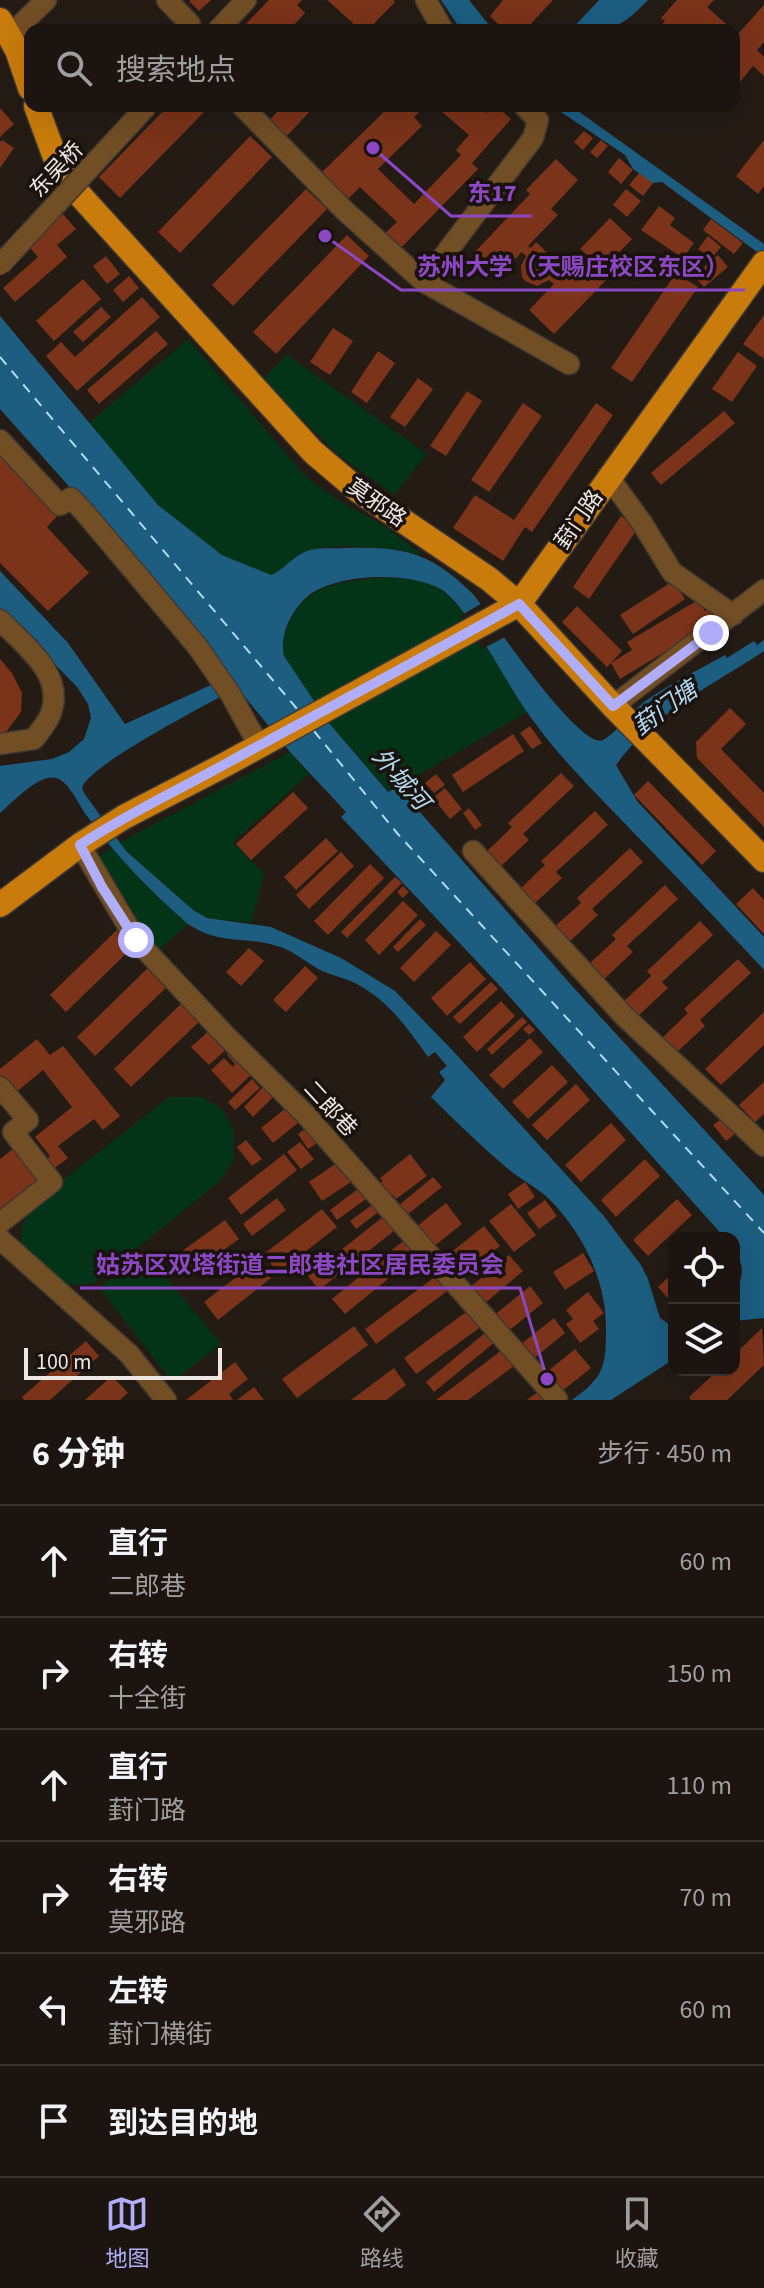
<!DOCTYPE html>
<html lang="zh">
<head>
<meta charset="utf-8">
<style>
	:root { --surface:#1b1410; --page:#241d19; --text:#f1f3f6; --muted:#a09e9f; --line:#393330; --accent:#b0aefa }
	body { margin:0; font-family:"Source Sans 3","Noto Sans SC",sans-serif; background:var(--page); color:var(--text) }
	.controls { position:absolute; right:24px; bottom:24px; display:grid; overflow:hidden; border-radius:16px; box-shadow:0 8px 32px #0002 }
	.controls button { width:72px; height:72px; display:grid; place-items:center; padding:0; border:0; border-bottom:2px solid var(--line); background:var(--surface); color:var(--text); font:40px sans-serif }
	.scale { position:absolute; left:24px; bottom:20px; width:198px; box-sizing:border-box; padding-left:8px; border:4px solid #eee7e3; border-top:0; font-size:22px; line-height:28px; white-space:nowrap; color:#eee7e3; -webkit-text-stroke:6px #1a120c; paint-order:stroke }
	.stop { position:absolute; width:24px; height:24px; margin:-18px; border:6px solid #b0aefa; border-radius:50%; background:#fff }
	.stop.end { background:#b0aefa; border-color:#fff; box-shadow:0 2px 8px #0008 }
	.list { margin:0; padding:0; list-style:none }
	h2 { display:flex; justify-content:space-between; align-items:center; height:104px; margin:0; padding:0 32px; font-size:34px }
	h2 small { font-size:26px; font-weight:400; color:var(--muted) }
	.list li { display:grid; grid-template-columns:52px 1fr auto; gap:24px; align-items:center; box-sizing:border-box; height:112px; padding:0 32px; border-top:2px solid var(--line) }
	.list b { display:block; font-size:30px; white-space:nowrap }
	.list p { margin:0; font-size:26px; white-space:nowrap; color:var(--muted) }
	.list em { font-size:26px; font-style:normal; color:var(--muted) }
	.icon { flex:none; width:44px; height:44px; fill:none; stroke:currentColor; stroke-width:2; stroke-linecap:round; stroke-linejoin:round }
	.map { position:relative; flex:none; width:764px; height:1400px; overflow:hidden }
	.search { position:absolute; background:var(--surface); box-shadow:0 8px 32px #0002; left:24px; right:24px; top:24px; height:88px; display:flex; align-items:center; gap:20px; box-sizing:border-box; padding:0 28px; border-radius:16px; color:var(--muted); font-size:30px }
	.sheet { height:776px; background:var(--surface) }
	nav { display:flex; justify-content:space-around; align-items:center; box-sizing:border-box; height:112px; border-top:2px solid var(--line); background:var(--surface); font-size:22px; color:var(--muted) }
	nav a { display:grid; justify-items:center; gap:4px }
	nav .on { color:var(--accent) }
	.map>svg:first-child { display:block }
	.green { fill:#043417 }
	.water { fill:#1c5d80 }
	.pier { fill:#241b15 }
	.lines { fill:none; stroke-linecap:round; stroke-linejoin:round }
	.ferry { stroke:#b2daf3; stroke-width:2; stroke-dasharray:10 8; stroke-linecap:butt }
	.building { fill:#7b331a }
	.minor-casing { stroke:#403832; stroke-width:23 }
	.major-casing { stroke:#403832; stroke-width:27 }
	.minor { stroke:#724e25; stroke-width:20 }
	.major { stroke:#c97c0c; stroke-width:24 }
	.minor-bridge-casing { stroke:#403832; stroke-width:23; stroke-linecap:butt }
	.minor-bridge { stroke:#724e25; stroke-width:20 }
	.route { stroke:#b0aefa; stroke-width:10 }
	.labels { text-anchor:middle; stroke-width:7; stroke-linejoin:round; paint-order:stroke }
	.street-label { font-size:22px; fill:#eee7e3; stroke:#1a120c }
	.water-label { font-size:24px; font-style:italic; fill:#b2daf3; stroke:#1a120c }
	.leader { fill:none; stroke:#8c48c4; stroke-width:3 }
	.callout-dot { fill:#8c48c4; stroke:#1a120c; stroke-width:3 }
	.callout-label { font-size:24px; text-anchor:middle; font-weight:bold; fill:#8c48c4; stroke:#1a120c; stroke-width:7; stroke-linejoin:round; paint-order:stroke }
</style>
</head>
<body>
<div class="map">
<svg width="764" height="1400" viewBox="0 0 764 1400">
	<rect width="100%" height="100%" fill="#241b15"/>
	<g class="green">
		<path d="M188 339 308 479 348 506 386 527 423 556C403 547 337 543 315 549 299 554 286 570 270 575L222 555 179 523 158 505 88 424Z"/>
		<path d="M287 355 427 454 394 495 340 456 271 389 264 378Z"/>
		<path d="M376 578C394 578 414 577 431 584 464 598 507 680 527 712L389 792 328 722 284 656C281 645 284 635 288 625 303 586 339 582 376 578Z"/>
		<path d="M290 752 309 774 233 842 264 874 251 923 207 918 200 914 154 954 80 869 120 842Z"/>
		<path d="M169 1097H201L222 1109 233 1129 234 1160 219 1182 93 1284 60 1285 21 1250V1228L34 1203Z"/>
		<path d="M144 1251 221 1344 172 1382 99 1288Z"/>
	</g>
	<g class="water">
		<path d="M441 0H469L493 30H461Z"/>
		<path d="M599 0H648C619 30 612 30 571 30Z"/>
		<path d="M552 106H571L764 244V257L662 182 652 183 633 169 625 155Z"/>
		<path d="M0 316 158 505 222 555 271 575C284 570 293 556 307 551 318 547 333 549 344 548 404 546 431 552 474 595 490 617 580 751 603 740 616 733 632 712 644 702 669 684 698 670 725 655L727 658 754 641 757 645 764 640V651C713 685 652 714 616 765L637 801 764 937V970C721 924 678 878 634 833 593 790 551 750 519 700 503 675 464 603 442 590 411 571 337 573 308 596 292 609 279 635 284 656L328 722 388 792 398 787 573 987 764 1195V1318L734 1321C734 1315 733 1308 734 1301 735 1291 742 1282 742 1270 741 1258 734 1250 734 1238H725L499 985 341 817 346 812 290 752 240 691 233 690C204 706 93 763 82 787L84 793 126 851 193 910 207 918 271 927 341 958 395 991 454 1052 603 1215 641 1265 648 1279 660 1318 674 1328V1359L611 1400H572C604 1377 606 1367 606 1328 606 1279 582 1231 547 1197 535 1186 520 1179 508 1169 481 1146 456 1122 431 1097L445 1080 439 1072 447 1066 435 1052 428 1057C406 1026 389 1001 355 983 344 978 331 975 320 970 306 962 292 950 277 946 244 936 219 945 188 924 151 892 116 856 87 816 79 806 70 782 56 778 39 773 12 803 0 813V766L52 759 69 752 84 739 91 718 88 704 77 687 0 608V571L68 643 125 724 222 680 91 511 0 409Z"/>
	</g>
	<path class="pier" d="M484 602 507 636 482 649 460 616Z"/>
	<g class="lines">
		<g class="ferry">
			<path d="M0 357 298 710"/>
			<path d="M314 731 397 833 764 1233"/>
		</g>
	</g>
	<g class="building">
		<path d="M191 0H211L199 11 189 1Z"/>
		<path d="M269 0H302L297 5 305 13 289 30H240Z"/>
		<path d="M327 0H393L395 2 368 30H346L353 23Z"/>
		<path d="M503 0H553L525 30H504L490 16Z"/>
		<path d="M677 0H714L707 7 733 30H657L665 21 661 18Z"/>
		<path d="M764 5V42L757 50 764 57V76L753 66 734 89V31L738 34Z"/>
		<path d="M168 106H210L120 198 99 177Z"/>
		<path d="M278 106H315L284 139 267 123 281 108Z"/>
		<path d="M390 106H425L414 117 422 126 378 169 414 204 461 155 456 150 469 135 435 106H479L487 113 496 106 511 119 472 163 478 169 398 251 382 236 397 222 360 187 346 201 319 175Z"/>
		<path d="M0 108 14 124 0 137Z"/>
		<path d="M584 131 593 138 583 150 574 142Z"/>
		<path d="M250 136 272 157 180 253 158 232Z"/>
		<path d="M2 140 14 148 0 168V142Z"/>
		<path d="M601 140 608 146 597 158 590 152Z"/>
		<path d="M764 140V186L758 194 736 176Z"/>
		<path d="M619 158 633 170 621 184 608 172Z"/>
		<path d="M556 159 578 180 551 209 558 215 528 246 531 248 536 242 566 271 584 252 580 249 610 218 632 239 605 267 612 274 554 334 529 310 554 284 549 280 537 286 525 281 522 277 521 266 526 256 522 252 500 275 475 252 530 194 526 190Z"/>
		<path d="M639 173 653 183 643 196 629 185Z"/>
		<path d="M306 189 327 209 233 306 212 285Z"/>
		<path d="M626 189 641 201 627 217 613 205Z"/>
		<path d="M659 206 675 218 670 225 694 243 683 258 641 230Z"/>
		<path d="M62 213 76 229 57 245 67 257 15 302 3 288 38 257 27 244Z"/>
		<path d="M711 219 743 243 734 254 703 230Z"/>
		<path d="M347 235 369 256 276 354 253 332Z"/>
		<path d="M708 236 721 247 711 259 698 249Z"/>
		<path d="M694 254 701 260 689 274 683 268Z"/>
		<path d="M718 255 728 267 704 287 694 276Z"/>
		<path d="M106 256 120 274 107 284 93 266Z"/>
		<path d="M676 273 698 287 632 382 611 368Z"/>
		<path d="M129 276 139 288 123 302 113 290Z"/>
		<path d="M83 279 101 299 54 341 36 321Z"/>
		<path d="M142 297 160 317 77 391 46 356 61 342 75 357Z"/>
		<path d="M101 307 111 317 83 342 73 332Z"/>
		<path d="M764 315V356L763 358 743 344Z"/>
		<path d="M333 328 353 341 330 375 310 362Z"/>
		<path d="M156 331 168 344 99 404 87 390Z"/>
		<path d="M378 351 395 363 367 403 351 392Z"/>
		<path d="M738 352 757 366 732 402 712 389Z"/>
		<path d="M418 378 433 389 405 427 390 417Z"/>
		<path d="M467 391 482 401 446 456 430 446Z"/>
		<path d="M523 403 542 416 489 492 471 480Z"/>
		<path d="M596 403 613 415 532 532 525 527 503 561 453 528 475 495 514 520Z"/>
		<path d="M724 411 735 423 661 485 651 473Z"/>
		<path d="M0 450 61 512 47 527 89 573 48 611 0 563Z"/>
		<path d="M621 516 638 528 589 599 573 587Z"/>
		<path d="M673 581 685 599 633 634 620 615Z"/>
		<path d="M698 600 705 611 714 606 721 618 620 679 611 663 607 667 562 622 577 606 622 651 611 663 632 650 627 642Z"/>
		<path d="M0 659 12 673 22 693 21 712 6 732 0 735Z"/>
		<path d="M730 708 746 724 721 749 764 793V827L697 758 696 742Z"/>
		<path d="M530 726 542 743 532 749 520 733Z"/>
		<path d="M513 734 524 751 463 792 452 775Z"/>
		<path d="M561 773 574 786 523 834 529 840 499 868 485 853 512 827 508 823Z"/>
		<path d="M436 774 445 785 434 793 425 783Z"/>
		<path d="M648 781 716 851 702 865 634 795Z"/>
		<path d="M445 788 462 809 450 819 433 798Z"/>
		<path d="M293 792 308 808 251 860 236 844Z"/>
		<path d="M469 808 482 825 475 830 463 813Z"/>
		<path d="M595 811 608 825 556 872 562 878 532 906 518 891 545 865 541 861Z"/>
		<path d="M326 838 338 851 296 890 284 877Z"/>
		<path d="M630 848 643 862 592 909 598 915 568 943 553 928 581 903 577 898Z"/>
		<path d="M341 852 354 866 309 909 296 895Z"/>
		<path d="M370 864 384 878 328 935 314 921Z"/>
		<path d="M395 877 402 883 347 938 341 932Z"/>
		<path d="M665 885 678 899 627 946 633 952 603 980 588 965 616 939 612 935Z"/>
		<path d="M403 886 409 892 403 898 397 892Z"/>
		<path d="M753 888 764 900V934L736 904Z"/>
		<path d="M403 901 418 915 379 955 365 940Z"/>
		<path d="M420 919 426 925 398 952 393 947Z"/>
		<path d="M700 921 713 935 662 982 668 988 638 1016 624 1001 651 976 647 971Z"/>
		<path d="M120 927 136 944 66 1012 50 995Z"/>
		<path d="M436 931 451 945 414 982 400 968Z"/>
		<path d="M249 948 264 961 241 986 226 972Z"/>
		<path d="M738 959 751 973 700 1020 705 1026 675 1054 661 1039 688 1013 684 1009Z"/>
		<path d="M154 962 173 981 95 1056 77 1037Z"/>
		<path d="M470 962 486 979 447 1016 431 998Z"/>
		<path d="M305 966 318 978 286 1012 273 1000Z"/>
		<path d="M491 982 498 989 460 1024 453 1017Z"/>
		<path d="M187 998 205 1016 131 1087 114 1069Z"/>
		<path d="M501 1001 515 1016 477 1052 463 1037Z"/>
		<path d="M764 1012V1045L721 1085 705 1069Z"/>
		<path d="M522 1017 527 1022 492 1055 487 1049Z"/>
		<path d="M529 1024 535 1030 529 1035 523 1029Z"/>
		<path d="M215 1025 232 1044 209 1065 191 1047Z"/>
		<path d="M530 1038 543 1052 503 1089 489 1075Z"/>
		<path d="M37 1039 50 1055 63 1046 120 1116 103 1130 94 1119 58 1146 68 1158 51 1171 44 1162 50 1156 35 1137 72 1107 43 1070 14 1094 0 1076V1069Z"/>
		<path d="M235 1047 256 1070 232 1093 211 1070 224 1058 233 1067 235 1064 227 1055Z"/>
		<path d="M552 1065 568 1082 528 1119 512 1102Z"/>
		<path d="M252 1079 260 1088 235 1110 228 1102Z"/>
		<path d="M764 1082V1114L755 1122 739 1105Z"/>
		<path d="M576 1084 590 1100 547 1140 532 1125Z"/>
		<path d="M263 1087 273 1097 253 1117 244 1107Z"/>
		<path d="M296 1100 308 1115 273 1143 261 1128Z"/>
		<path d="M321 1118 332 1133 308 1149 298 1134Z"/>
		<path d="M723 1118 736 1133 726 1141 713 1125Z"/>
		<path d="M611 1123 626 1140 581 1182 565 1165Z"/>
		<path d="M246 1140 262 1159 252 1166 237 1147Z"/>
		<path d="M300 1142 314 1159 301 1169 287 1152Z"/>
		<path d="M14 1148 43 1185 0 1218V1159Z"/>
		<path d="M284 1154 297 1170 241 1215 228 1198Z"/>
		<path d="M410 1154 427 1176 396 1199 393 1195 382 1204 385 1207 356 1229 350 1221 380 1199 372 1190 383 1181 380 1178Z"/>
		<path d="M645 1159 660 1176 616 1217 601 1200Z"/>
		<path d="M341 1160 354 1180 322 1201 309 1182Z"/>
		<path d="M433 1177 442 1187 407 1215 399 1205Z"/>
		<path d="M525 1182 535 1197 518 1209 508 1194Z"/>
		<path d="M362 1186 370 1196 337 1220 330 1210Z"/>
		<path d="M277 1198 286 1210 252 1236 243 1224Z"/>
		<path d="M677 1199 692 1215 648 1256 633 1240Z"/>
		<path d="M545 1200 557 1216 539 1229 527 1213Z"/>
		<path d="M446 1203 462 1224 433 1247 416 1227Z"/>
		<path d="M511 1204 536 1235 514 1252 489 1221Z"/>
		<path d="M322 1209 337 1227 278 1273 264 1254Z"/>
		<path d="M388 1213 399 1227 319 1290 308 1276Z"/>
		<path d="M225 1220 239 1239 188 1276 174 1257Z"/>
		<path d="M484 1226 500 1246 459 1277 444 1258Z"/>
		<path d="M408 1237 421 1252 345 1314 332 1299Z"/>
		<path d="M583 1253 594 1271 565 1290 553 1272Z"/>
		<path d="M509 1255 523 1271 483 1305 469 1288Z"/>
		<path d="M257 1261 271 1278 218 1320 204 1302Z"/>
		<path d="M443 1271 454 1286 376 1344 365 1329Z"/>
		<path d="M674 1272V1305L658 1287Z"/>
		<path d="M530 1286 543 1303 505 1334 492 1317Z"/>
		<path d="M588 1292 604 1313 593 1321 599 1329 580 1343 566 1324 573 1319 566 1310Z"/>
		<path d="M474 1306 486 1323 416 1374 404 1358Z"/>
		<path d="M554 1318 565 1333 532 1360 520 1345Z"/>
		<path d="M354 1326 368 1345 297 1398 282 1379Z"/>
		<path d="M491 1328 500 1338 434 1392 426 1382Z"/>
		<path d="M762 1328 764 1365 727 1400H691L689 1397 718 1370H734V1355Z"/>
		<path d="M86 1341 99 1356 50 1400H24L22 1397Z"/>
		<path d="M506 1347 518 1363 468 1400H436Z"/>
		<path d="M575 1349 591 1368 557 1395 542 1376Z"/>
		<path d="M235 1362 248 1379 229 1394 233 1400H186Z"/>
		<path d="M394 1368 406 1385 386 1400H351Z"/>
		<path d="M112 1376 128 1393 120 1400H85Z"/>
		<path d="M254 1387 264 1400H237Z"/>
		<path d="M539 1391 546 1400H527Z"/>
	</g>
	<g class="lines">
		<g class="minor-casing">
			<g id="minor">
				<path d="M167 0 190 24V30"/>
				<path d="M426 0 443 30"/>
				<path d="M218 30 246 0"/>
				<path d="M9 36 46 0"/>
				<path d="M242 106 344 210 424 282 569 364"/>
				<path d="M424 282 533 138 538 120 524 106"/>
				<path d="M0 440 60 505 71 498 86 514 197 646 231 695 259 746"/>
				<path d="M608 476 642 523 672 572 733 615"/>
				<path d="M0 620C24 645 65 674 51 713 48 722 40 731 34 739L0 744"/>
				<path d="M613 706 764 590"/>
				<path d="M80 845 136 940 227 1037 306 1115 557 1399"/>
				<path d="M473 851 624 1016 764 1146"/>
				<path d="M0 1087 28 1120 13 1132 52 1182 0 1223"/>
				<path d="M0 1239 129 1354 166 1400"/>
			</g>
		</g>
		<g class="major-casing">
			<g id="major">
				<path d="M0 20 17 50 30 88"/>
				<path d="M36 106 59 168 77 192 313 452 359 491 489 579 519 604 613 706 764 860"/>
				<path d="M0 905 80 845 124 817 228 763 519 604 764 263"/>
			</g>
		</g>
		<use href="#minor" class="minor"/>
		<use href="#major" class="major"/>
		<g class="minor-bridge-casing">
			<path id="minor-bridge" d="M0 265 147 106"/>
		</g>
		<use href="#minor-bridge" class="minor-bridge"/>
	</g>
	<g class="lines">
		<path class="route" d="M136 940 102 887 80 845C128 813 179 790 229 762 326 709 423 658 519 604L613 706 711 633"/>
	</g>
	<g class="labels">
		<g class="street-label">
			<text transform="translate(56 169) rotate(-47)" y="8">东吴桥</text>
			<text transform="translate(377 502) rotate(35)" y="8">莫邪路</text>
			<text transform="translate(578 519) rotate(-55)" y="8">葑门路</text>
			<text transform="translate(331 1108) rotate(47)" y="8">二郎巷</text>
		</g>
		<g class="water-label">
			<text transform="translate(665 708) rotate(-36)" y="8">葑门塘</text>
			<text transform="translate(401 779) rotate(49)" y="8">外城河</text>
		</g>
	</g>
	<path class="leader" d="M373 148L451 216H532M325 236L401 290H745M547 1379L520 1288H80"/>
	<g class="callout-dot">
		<circle cx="373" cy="148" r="8"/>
		<circle cx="325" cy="236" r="8"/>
		<circle cx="547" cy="1379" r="8"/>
	</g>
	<g class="callout-label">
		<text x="492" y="201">东17</text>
		<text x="573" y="275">苏州大学（天赐庄校区东区）</text>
		<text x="300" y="1273">姑苏区双塔街道二郎巷社区居民委员会</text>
	</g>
</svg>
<div class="controls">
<button><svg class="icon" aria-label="locate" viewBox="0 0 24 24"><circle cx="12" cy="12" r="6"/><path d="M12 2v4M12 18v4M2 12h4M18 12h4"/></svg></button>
<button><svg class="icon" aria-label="layers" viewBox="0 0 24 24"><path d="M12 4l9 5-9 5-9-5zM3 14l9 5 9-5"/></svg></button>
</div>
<div class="scale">100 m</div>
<div class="stop" style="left:136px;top:940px"></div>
<div class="stop end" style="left:711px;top:633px"></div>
<div class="search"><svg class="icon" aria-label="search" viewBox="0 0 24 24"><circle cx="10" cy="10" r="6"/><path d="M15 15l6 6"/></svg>搜索地点</div>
</div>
<section class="sheet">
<h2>6 分钟<small>步行 · 450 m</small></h2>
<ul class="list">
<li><svg class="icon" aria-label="ahead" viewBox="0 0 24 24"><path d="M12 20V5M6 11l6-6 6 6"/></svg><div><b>直行</b><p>二郎巷</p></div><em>60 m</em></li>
<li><svg class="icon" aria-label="right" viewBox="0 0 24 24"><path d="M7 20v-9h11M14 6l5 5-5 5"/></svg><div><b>右转</b><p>十全街</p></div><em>150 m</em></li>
<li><svg class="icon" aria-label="ahead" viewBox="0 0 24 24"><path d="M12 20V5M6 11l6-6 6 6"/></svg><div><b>直行</b><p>葑门路</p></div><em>110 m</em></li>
<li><svg class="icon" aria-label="right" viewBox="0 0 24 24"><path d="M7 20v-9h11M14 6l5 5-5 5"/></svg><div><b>右转</b><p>莫邪路</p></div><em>70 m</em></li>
<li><svg class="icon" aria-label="left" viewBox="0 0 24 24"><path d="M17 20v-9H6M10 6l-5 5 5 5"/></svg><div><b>左转</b><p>葑门横街</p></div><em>60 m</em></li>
<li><svg class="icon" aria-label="arrive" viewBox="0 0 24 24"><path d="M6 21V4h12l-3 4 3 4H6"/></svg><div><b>到达目的地</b></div></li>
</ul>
</section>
<nav>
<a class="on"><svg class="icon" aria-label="map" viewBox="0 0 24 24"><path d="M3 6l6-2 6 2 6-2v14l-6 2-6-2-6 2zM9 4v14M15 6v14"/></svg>地图</a>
<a><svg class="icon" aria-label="directions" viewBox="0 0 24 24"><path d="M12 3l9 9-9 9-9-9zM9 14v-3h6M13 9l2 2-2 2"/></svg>路线</a>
<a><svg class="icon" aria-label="saved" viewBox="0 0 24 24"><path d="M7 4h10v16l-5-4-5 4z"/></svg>收藏</a>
</nav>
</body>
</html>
